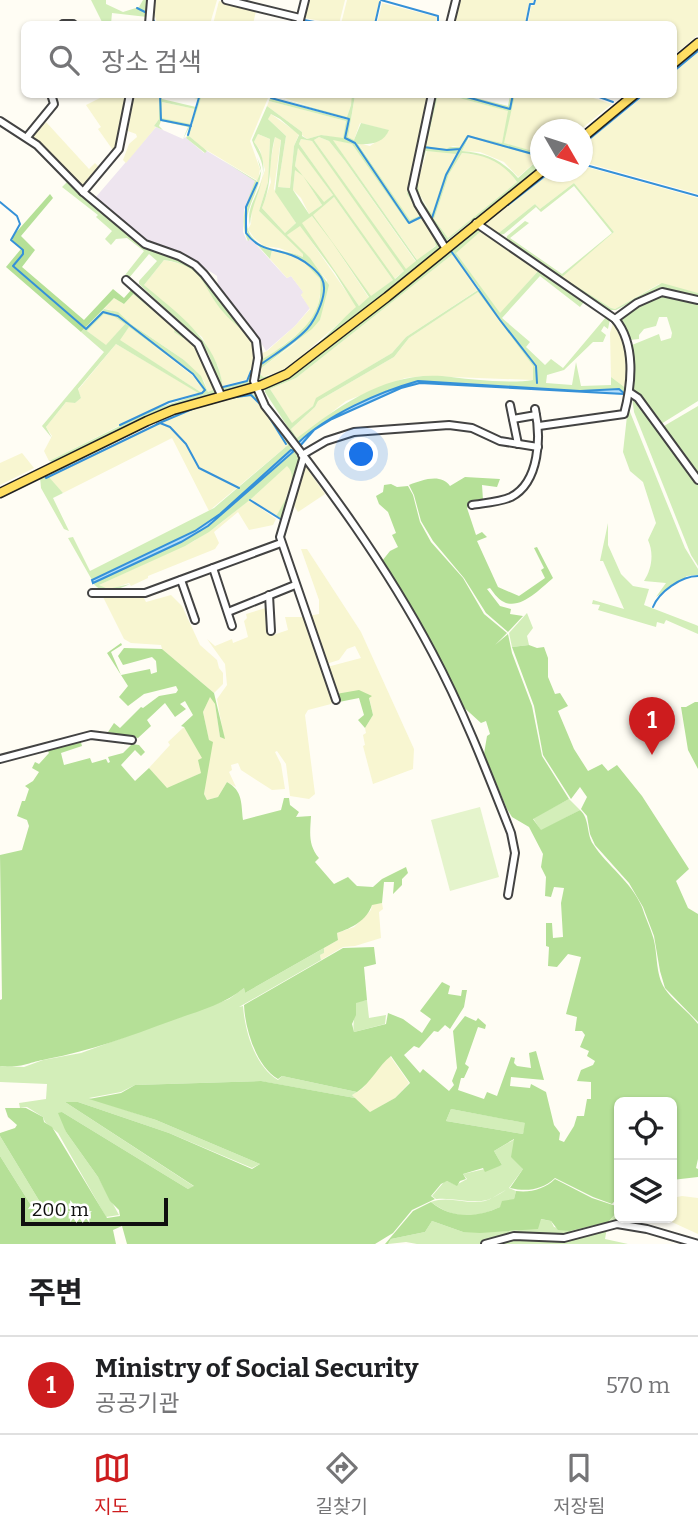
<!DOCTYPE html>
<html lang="ko">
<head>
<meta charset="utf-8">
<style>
	:root { --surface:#fff; --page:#f6f6f6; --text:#202124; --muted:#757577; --line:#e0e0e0; --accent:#cd1c1e }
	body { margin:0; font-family:Bitter,"Noto Sans KR",serif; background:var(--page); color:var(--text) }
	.controls { position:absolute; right:21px; bottom:21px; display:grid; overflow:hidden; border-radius:10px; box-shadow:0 2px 5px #0004 }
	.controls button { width:63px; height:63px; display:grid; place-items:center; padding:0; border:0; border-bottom:2px solid var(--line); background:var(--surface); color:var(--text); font:35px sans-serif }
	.compass { position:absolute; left:530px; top:119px; width:63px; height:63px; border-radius:50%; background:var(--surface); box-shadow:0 2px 5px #0004; rotate:129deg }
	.scale { position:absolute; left:21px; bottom:18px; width:147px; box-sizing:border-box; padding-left:7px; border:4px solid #101010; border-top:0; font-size:19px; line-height:24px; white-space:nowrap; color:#101010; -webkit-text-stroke:5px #fff; paint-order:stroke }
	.you { position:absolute; left:362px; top:455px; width:24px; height:24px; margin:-18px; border:5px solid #fff; border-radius:50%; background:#1a73e8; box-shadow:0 0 0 10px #1a73e833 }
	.badge { display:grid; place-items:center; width:46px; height:46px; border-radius:50%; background:var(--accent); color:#fff; font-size:23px; font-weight:700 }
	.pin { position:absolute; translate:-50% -58px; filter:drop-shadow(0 2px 4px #0008) }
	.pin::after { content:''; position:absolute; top:37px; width:24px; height:21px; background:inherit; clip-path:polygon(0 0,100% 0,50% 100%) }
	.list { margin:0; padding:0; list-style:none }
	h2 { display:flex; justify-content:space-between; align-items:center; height:91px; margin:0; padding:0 28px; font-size:30px }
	h2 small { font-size:23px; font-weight:400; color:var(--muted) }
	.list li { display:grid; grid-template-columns:46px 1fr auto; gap:21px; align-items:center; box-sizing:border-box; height:98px; padding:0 28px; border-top:2px solid var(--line) }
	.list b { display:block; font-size:26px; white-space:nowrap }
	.list p { margin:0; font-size:23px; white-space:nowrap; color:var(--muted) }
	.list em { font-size:23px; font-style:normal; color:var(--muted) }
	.icon { flex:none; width:38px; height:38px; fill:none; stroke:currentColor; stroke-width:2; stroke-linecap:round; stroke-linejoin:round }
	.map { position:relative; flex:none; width:698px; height:1244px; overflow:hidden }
	.search { position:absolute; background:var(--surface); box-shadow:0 2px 5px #0004; left:21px; right:21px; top:21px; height:77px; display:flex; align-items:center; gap:18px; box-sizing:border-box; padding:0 24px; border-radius:10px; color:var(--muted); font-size:26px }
	.sheet { height:189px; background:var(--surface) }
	nav { display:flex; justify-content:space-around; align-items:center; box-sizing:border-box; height:98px; border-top:2px solid var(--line); background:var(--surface); font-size:19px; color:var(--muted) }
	nav a { display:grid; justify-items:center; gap:4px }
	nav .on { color:var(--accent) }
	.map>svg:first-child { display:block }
	.industrial { fill:#eee5ef }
	.farmland { fill:#f8f6d1 }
	.green { fill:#d3eeb9; fill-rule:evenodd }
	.forest { fill:#b5e097; fill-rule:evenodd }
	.pitch { fill:#e5f4cc }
	.water { fill:#b4defb; stroke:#3591d8; stroke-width:2 }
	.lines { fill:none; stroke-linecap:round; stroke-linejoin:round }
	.stream { stroke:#3591d8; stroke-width:2 }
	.minor-casing { stroke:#434343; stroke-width:10 }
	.major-casing { stroke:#212121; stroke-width:11 }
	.minor { stroke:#fff; stroke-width:6 }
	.major { stroke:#ffdf64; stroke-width:8 }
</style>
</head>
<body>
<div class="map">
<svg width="698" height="1244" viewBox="0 0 698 1244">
	<rect width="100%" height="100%" fill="#fffdf4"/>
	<path class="industrial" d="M156 127 183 139 185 137 204 153 207 151 256 181 244 210 243 232 247 241 250 238 283 274 287 278 291 276 304 293 301 295 310 308 295 326 266 351 252 328 218 285 217 276 179 251 149 241 95 198Z"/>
	<g class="farmland">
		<path d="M155 0H217L210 24H167L157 22 153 11Z"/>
		<path d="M309 0H345L339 24 304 18Z"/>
		<path d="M347 0H380L374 24H341Z"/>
		<path d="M459 0H533V3H529L525 24H454Z"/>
		<path d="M536 0H698V35L674 55V24H528L531 6 535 5Z"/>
		<path d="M219 1 256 11 253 24H213Z"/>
		<path d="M382 3 437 17 436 24H377Z"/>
		<path d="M698 51V194L583 162 582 146 645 95 674 94V71Z"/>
		<path d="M271 94H352L353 98 347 118Z"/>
		<path d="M106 95H129L115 153 98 129 101 127 86 105Z"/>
		<path d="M134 95H159V119L154 126 156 127 126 163 123 160 129 144 137 137 136 134 128 131Z"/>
		<path d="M202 95H261L268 98 250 141 260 169 258 181 203 148 189 136Z"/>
		<path d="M355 95H428L407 194 421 215 410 221 358 143 370 146 386 135 388 130 360 123 354 140 348 138Z"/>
		<path d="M438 95H448L509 111 502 143 467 135 460 147 453 146 446 149 426 146Z"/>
		<path d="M515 95H584L612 104 581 129 540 130V153L503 143Z"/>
		<path d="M269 101 346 121 343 139 321 135 307 139 302 135V132L267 106Z"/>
		<path d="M162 102 195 109 191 124 162 118Z"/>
		<path d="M271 114 299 134 294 146 290 188 278 187 286 136 267 118Z"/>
		<path d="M46 122 89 169 95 163 101 169 84 187 31 138Z"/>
		<path d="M258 134 270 139 268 182 259 211 304 254 303 257 279 248 264 246 254 238 248 229 251 224 252 206 265 170 260 150 254 142Z"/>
		<path d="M275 137 281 139 274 189 296 223 285 233 262 208 271 182 269 170Z"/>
		<path d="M319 137 329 141 345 161 416 262 406 270 314 140Z"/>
		<path d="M470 137 538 157 539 159 518 177 504 162 480 152 462 151Z"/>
		<path d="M301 139 312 141 380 235 404 271 394 279 299 144Z"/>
		<path d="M332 139 352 144 408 224 423 218 433 235 436 245 418 261Z"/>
		<path d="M298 147 333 195 323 203 295 166Z"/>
		<path d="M427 151 458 153 445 174 432 215 417 190V183Z"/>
		<path d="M462 153 483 156 499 163 507 169 517 182 448 238 434 219 449 174Z"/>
		<path d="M583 166 698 198V293L659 284 615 309 611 308 561 277 614 232 574 183 540 209 535 204 500 232 496 233 484 225 551 172H582Z"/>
		<path d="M295 169 303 176 322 205 309 214 301 198 293 190Z"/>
		<path d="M334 197 393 280 371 297 312 215Z"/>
		<path d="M312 216 332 242 369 298 359 306 301 223Z"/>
		<path d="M300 225 357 307 295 362 279 372 262 377 260 369 294 344 320 320 327 280 287 235Z"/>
		<path d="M481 231 539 270 500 314 455 252Z"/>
		<path d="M272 250 297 257 307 264 320 279 321 290 317 309 309 325 269 356 259 360 260 354 267 351 295 326 310 309 301 295 303 292 291 276 287 278 270 259Z"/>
		<path d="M453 254 479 289 406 337 392 353 335 387 292 424 270 389 296 378Z"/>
		<path d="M164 260 190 266 208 286 224 312 247 335 254 346 256 359 248 379 223 386 218 366 202 337 144 285Z"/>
		<path d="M479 291 533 366V380L427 376 405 378 346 401 298 439 291 429 315 407 318 401 394 357 409 338Z"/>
		<path d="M133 294 194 345 204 361 213 390 212 391 208 392 204 381 184 360 111 310 104 309 114 298 124 304Z"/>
		<path d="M104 314 115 316 125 324 106 346 87 331Z"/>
		<path d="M613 323 625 346 627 389 611 377 610 333Z"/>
		<path d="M129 327 193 376 204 392 202 393 119 340Z"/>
		<path d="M116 344 201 394 169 402 142 414 49 461 44 451 52 436 46 427 67 401 75 403 81 398 78 390Z"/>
		<path d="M244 396H251L258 400 288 445 209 511 172 438 63 493 48 477 161 421 208 403Z"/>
		<path d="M22 453 34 468 0 485V463Z"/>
		<path d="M304 464 325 494 298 512 292 503Z"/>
		<path d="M287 465 293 470 294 476 283 505 276 516 251 499Z"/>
		<path d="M249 500 276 519 273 525 249 530 238 512 214 532 219 543 215 549 148 576V578L131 586 129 583 108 590 99 585 194 541 217 526Z"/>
		<path d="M301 549H307L361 632 414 749 413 769 373 784 363 746 365 745 363 735 366 733 365 728 373 715 369 697 336 694 327 667 361 658 355 646 347 649 339 660 326 664 308 616 319 614V600Z"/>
		<path d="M142 594 146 602 171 595 182 606 200 645 217 660 219 668 223 673V684L214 693 162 649 161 645 131 643 124 639 103 597Z"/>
		<path d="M269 607 270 636 288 630 285 617H306L334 699 331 704 308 710 305 715 315 794 309 799 290 796 286 764 277 751 275 752 281 764 285 789 272 790 241 770 238 763 231 765 232 770 229 772 236 787 227 782 218 797 207 800 204 794 209 741 203 712 210 696 215 704 220 737 224 738 217 699 227 685 225 664 207 639 215 646 232 639 233 643 248 637 244 621 247 618 246 614Z"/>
		<path d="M184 727 203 758 201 773 167 789 149 768 170 745 168 742Z"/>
		<path d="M382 903 383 909 379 912 381 938 355 946 343 947 321 960 320 955 324 953V948L338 940 337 933 354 927 371 910 372 904Z"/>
		<path d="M390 1056 409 1083 395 1098 369 1113 352 1095 363 1088 382 1063Z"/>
		<path d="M682 1196 698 1198V1234L663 1218H672V1198Z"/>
	</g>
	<g class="green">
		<path d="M91 0H106V4L123 12 139 7 143 0H150L148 24H146L147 17 112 13 111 24H103Z"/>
		<path d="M159 95H162V99L196 107 199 99 179 95H202L189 136 207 151 205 153 186 138 192 126 195 109 162 102V118L191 124 183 139 188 127 161 121 159 126 163 130 154 126 159 119Z"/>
		<path d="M352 95H355L348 137 354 140 361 123 389 130C384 143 370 145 358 144L410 220 421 215 407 194 428 95H430L411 191 441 244 440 248 315 350 286 371 262 381 257 376 259 360C269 357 276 350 284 345 307 328 324 310 320 279L301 259 272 250 270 259 251 238 248 241C238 220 247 202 255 181L222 160 257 181 261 171 257 157C259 163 262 167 261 173 259 196 231 225 260 244 271 250 290 251 303 257V254L259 211 268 182 270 139 258 134 254 142C277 171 251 196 250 225 245 204 263 191 263 171 263 160 255 150 252 140L267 106 302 132V136L307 139 321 135 343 138 346 121 269 101 270 98 348 120 345 135 349 119 271 96 347 117 351 105ZM271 114 280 119 299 135 294 146 290 188 278 187 286 136 268 119ZM275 137 281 140 275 192 296 223 285 233 262 208C273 182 268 163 275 137ZM319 137 329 141 345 161 416 261 406 269 314 140ZM301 139 312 141 404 271 395 279 299 144ZM333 140 352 144 408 224 423 218 433 235 436 246 417 260ZM298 148 333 195 324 202 295 166ZM295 170 303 176 322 205 309 214 293 190ZM334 197 393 280 371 296 313 215ZM312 216 332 242 369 297 359 306 302 223ZM300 226 335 273 356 307C331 329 297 372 263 377L260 374V369L312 329 320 320 329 285 310 258 287 235Z"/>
		<path d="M434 95H438L426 146 446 149 450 147H460L467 135 502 143 508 111 448 95H464L508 106 510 95H515L504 143 540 153V167L445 242 414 194ZM469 137 538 157 539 159 518 178C502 160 487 153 462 151ZM426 151 457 154 445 174 432 214C411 190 418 178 426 151ZM462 153C486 155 503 162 517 182L448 238 434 219 449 174Z"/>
		<path d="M69 180 144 245 173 254 194 266 253 339 254 346C247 331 234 325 224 313 201 287 206 266 164 260L144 285C177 313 218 341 223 388L247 381 255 365 248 385 222 392 209 355 202 343 139 284V281L157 261 149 254 129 278 125 275 144 251 127 238 116 239 111 245 105 239 112 231 96 217 98 215 62 187Z"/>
		<path d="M574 183 614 232 562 277 611 308 615 309 662 283 698 293V297L661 287 616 310H607L506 240 507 236 525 221 529 223 510 238 562 274 612 233 574 186 541 212 536 207 504 234 499 235 496 233 500 232 535 204 540 209Z"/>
		<path d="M475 230 481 231 456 253 500 313 539 270 584 302 580 307 540 276 502 318 530 342 526 347 545 365 551 359 563 368 606 317 610 319 608 329 604 326 601 331 606 335 603 342H593L564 370 547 375 546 383 572 385 576 362 581 386 611 385V377L627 389 626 395 619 389 581 391 418 381 386 391 328 419 298 443 265 392V388L296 372ZM453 254 479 288 478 290 406 337 392 353 316 398 313 406 292 423 270 389 296 378ZM478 292 533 366V380C509 384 467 379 442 376 385 372 339 406 297 438L291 429 315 407 318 401 394 357 409 338Z"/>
		<path d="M135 292C168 320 210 346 215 393L165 408 54 462 49 461 152 410 200 394 116 344 78 389 81 398 75 403 66 402 46 427 52 438 42 426 104 352 81 332 104 309 118 312 131 324 184 360 201 376 208 392 213 390C207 369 202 351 185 336L183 338 174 332 175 329 133 294ZM104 314 115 317 125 324 106 345 87 331ZM129 327 193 375 204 392 202 393 120 340Z"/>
		<path d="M668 295 698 303V401L661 424 632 387V345L659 334 661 341 671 338 672 333 667 317H659L656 326 644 329 639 335V339L630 340C627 335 622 329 622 324 620 310 657 297 668 295Z"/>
		<path d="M248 392C264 396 282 431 292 446L290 448 294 450 220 514 195 531 92 580 68 538 73 537 90 571 214 508 288 445 261 403 251 395 208 403 161 420 48 476 63 493 53 498 69 531 64 529 41 488 40 477 175 412Z"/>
		<path d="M632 397 635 399 698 485V566L691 555 634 412Z"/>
		<path d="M698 406V476L664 428V426Z"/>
		<path d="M628 407 685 548 698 569V575L687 576 656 597 666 583 644 581C652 569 654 553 648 540L656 523 643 482 630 471 623 452Z"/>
		<path d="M294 451 300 460 283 519 276 516C284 503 300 477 287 466L251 499 209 532 185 546 99 585 108 589 130 584C117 590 103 596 93 583L181 542 208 526Z"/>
		<path d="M608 523V545L621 574 633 586 649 589 644 605 696 625 698 626V634L666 620 664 624 657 622 656 627 598 610 600 605 592 604 593 600 624 609 603 561H600Z"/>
		<path d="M527 613 533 628 527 636 529 645 512 647 509 633Z"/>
		<path d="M569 799 580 810 541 831 533 818Z"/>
		<path d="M324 948V953L320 955 321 960 239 1007 243 1006C245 1032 255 1066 278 1080L282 1076 357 1092 352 1095 355 1098 260 1081 135 1085 121 1092 89 1098 156 1120 260 1164 252 1168 169 1133 78 1102H65L195 1187 188 1189 62 1112 66 1132 98 1177 119 1215 106 1217 58 1133 45 1122 43 1117 27 1107 20 1108 19 1103 46 1099 47 1084 0 1082V1066L24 1067 43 1060 81 1053 229 999 244 988 245 993Z"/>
		<path d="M367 1000 369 1018 386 1015 385 1024 354 1032C352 1022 356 1013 356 1002Z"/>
		<path d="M451 1109 526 1123 523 1134 446 1121Z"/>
		<path d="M0 1136 49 1217 39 1218 0 1156Z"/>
		<path d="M515 1139 523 1169 509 1188 516 1191 514 1199C487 1216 459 1224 431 1202 449 1195 466 1205 485 1201 492 1199 499 1194 506 1190 501 1192 494 1198 487 1200 471 1204 453 1197 436 1199L432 1196 444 1182 447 1181 456 1185 467 1179 463 1174 502 1165 494 1151Z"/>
		<path d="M619 1210V1218H625V1224L571 1235H532L482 1244H417L406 1242 388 1244 391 1239 425 1232 432 1221 463 1232 515 1231 538 1225 540 1219 551 1221 554 1227 570 1231 608 1222Z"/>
		<path d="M607 1228 605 1239 628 1244H487L509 1238 542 1239Z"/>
	</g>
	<g class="forest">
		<path d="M50 194 53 198 21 236 35 250 22 267 84 320 113 289 124 298 131 290 135 292 124 304 114 298 81 332 6 267 21 249 13 242 12 237Z"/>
		<path d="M465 477 500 479 497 487 482 485 483 500 480 502 472 500 467 508 476 535 482 532 487 537 477 541 498 587 519 596 545 578 541 570 544 568 534 548 537 547 553 578C541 588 519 612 502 601 497 598 493 592 490 588L487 589 500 606 511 609 510 614 523 616 508 632 486 613 464 578 433 541 421 521 414 495 409 485C422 480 441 473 450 486Z"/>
		<path d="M391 484 397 487 408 486 413 495 420 522 431 542 463 578 484 614 507 633 495 645 508 634 512 653 532 706 542 756 569 799 533 819 541 830 580 810C590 819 586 833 593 844 607 866 631 881 642 907 645 917 650 927 653 937 658 953 655 974 665 989 674 1002 688 1011 698 1024V1159L696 1168 698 1169V1177L672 1180V1102H619V1196L612 1204 593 1197 555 1178C542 1190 527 1192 510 1188L523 1169 511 1157 514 1139 494 1151 502 1165 485 1172 483 1168 463 1174 466 1179 460 1181 457 1186 447 1181 441 1184 431 1196 435 1199 412 1210 393 1233 375 1244H127L122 1226 113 1230 116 1244H0V1156L39 1218 49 1217 0 1136V1133L15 1128 17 1125 8 1117 5 1108H26L43 1117 44 1122 52 1127 107 1218 120 1216 119 1210 110 1201 98 1177 66 1132 58 1113 62 1112 188 1189 194 1186 65 1102H78L169 1133 252 1169 260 1164 156 1120 89 1099 121 1093 135 1085 261 1081 355 1098 370 1112 395 1098 410 1083 391 1056C378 1066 371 1083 357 1092L282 1076 278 1079C256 1066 245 1029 244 1005L343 948 374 947 376 964 364 967 367 1000 356 1003V1015L352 1024 354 1032 386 1024 388 1013 403 1019 422 1033 431 1019 420 1011 442 982 450 986 448 994 461 996 462 990H467L464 1007 450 1029 445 1025 438 1032 434 1031 419 1048 414 1046 404 1055 420 1073 423 1069 449 1091 454 1085 452 1081 457 1068 453 1031 465 1016 476 1021 478 1018 486 1025 485 1029 478 1027 465 1064 469 1067 464 1078H461L458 1090 484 1099 487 1092 497 1096 511 1057 515 1058 514 1063 517 1066 531 1068 529 1053 536 1051 544 1080 511 1077 510 1086 530 1088 531 1084 546 1092 554 1125 560 1133 559 1140 564 1142 574 1126 577 1116H584L587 1099H591V1082L577 1081 581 1070 593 1065 595 1061 587 1056 589 1051 580 1047 585 1035 582 1031H575L577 1017 566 1014 581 957 568 954 557 967 548 966 549 947 546 946V923H552L553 938 563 937 561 903 564 888 554 887 551 897 545 896 546 877 541 867 543 854 529 827 512 817 507 809 484 754 487 736 490 734 486 721 481 723 459 703 457 693 458 699 421 625 382 561 390 551 398 547 392 535 396 533 388 512 379 504 376 496 383 492 384 485ZM451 1109 525 1123 523 1134 446 1121Z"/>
		<path d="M121 643 122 645 111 652 121 675 150 669 151 674 157 672 156 661 152 657 123 665 118 656 124 648 162 649 214 693 225 739 220 737 215 704 210 697 203 712 209 740 213 742 204 794 207 800 218 797 227 782C243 791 241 803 243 820L281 810 284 798H289L290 805 299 812 296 817 311 816C310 833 308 845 319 858L315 862 334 884 348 877 357 886 373 887 382 879 406 867 408 873 402 879V885L393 894 394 882H384L382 903 372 905C367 920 352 928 337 933L338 940 245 993 244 988C224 1005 195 1012 171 1021 130 1036 90 1051 47 1059 26 1063 23 1068 0 1066V1000L2 999 0 855 22 850 29 826 27 820 17 816 22 801H25L29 789 25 786 33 781 39 772 32 768 35 762 39 764 49 753 47 749 80 739 82 746 61 753 64 765 90 758 92 763 106 759 108 763 110 762 108 757 123 753 132 744 139 745 145 752 141 756 135 750 121 765 135 781 149 768 167 788 201 773 198 760 202 758 184 727 181 726 193 715 185 701 180 704 186 709 175 717 165 703 147 720 151 726 138 738 108 732 114 723 120 728 141 707 143 708 159 696 176 693 178 690 176 686 144 694 128 706 119 697 128 686 107 653Z"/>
		<path d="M529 645 537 648 544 647 548 658V677L555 694 560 693 568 706 558 711 574 749 588 771 602 764 608 771 617 765 642 796 689 869 676 881 688 908 698 914V1022L665 988 660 971 654 936 643 907 629 883 595 845 590 834 587 816 581 809 587 797 580 787 571 799 543 755 534 706 512 647Z"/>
		<path d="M359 690 372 696 369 698 373 715 365 728 358 720 364 715 359 698 339 702 336 694Z"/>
		<path d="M695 702H698V769L688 750 681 707H686Z"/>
		<path d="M555 1179 592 1198 619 1207V1210L608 1222 570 1231 558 1230 551 1221 541 1219 538 1229 480 1233 463 1232 432 1221 425 1232 391 1239 388 1244H385L413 1211 431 1202C452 1219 476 1218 500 1207L502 1201 514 1199 516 1191C530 1193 545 1189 555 1179Z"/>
	</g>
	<path class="pitch" d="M480 807 499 877 450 891 431 820Z"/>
	<g class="water">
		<path d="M418 381 580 391 619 389 625 394 420 383 401 388 332 419 314 430 300 446 298 443C327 415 379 392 418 381Z"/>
		<path d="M291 450 294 451 208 526 181 542 93 583 92 580 195 531 220 514Z"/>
	</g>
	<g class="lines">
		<g class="stream">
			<path d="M381 0 438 16V24"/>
			<path d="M137 8 147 13"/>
			<path d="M152 18 156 24"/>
			<path d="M304 20 325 24"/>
			<path d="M375 24 380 2"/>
			<path d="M526 24 530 4H534L535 0"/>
			<path d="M674 71 698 51"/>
			<path d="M160 94 161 120 191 126"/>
			<path d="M265 94 268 96"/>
			<path d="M456 94 510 109 513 94"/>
			<path d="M591 94 613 102"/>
			<path d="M271 98 349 119 345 138 355 143 409 223 423 216"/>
			<path d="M431 113 435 94"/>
			<path d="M188 135 200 94"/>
			<path d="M582 145 644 94"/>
			<path d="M423 147 447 150 460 149 468 136 540 156"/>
			<path d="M582 164 698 196"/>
			<path d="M257 183 246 207V233C262 254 277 247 298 258 306 262 318 271 322 279 329 292 316 319 307 329 294 343 275 354 260 365"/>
			<path d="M0 202 17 216 20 224 11 240 23 250V254L13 266 86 329 103 312 118 316 193 374 205 390 202 393 169 402 120 425"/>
			<path d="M508 205 550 172"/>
			<path d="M426 212 445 240"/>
			<path d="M432 218 446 175 460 149"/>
			<path d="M451 251 500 320 536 366 537 383"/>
			<path d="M223 387 247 381 251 371"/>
			<path d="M229 398 251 395 261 405"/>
			<path d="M266 412 286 444"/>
			<path d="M157 424 197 407"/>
			<path d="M45 475 46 478 160 423 170 427 186 444 199 468 239 488"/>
			<path d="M250 500 282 520"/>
			<path d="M653 607C659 592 681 576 698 576"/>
		</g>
		<g class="minor-casing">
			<g id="minor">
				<path d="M226 0 300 18"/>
				<path d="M63 24H73"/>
				<path d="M149 24 151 0"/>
				<path d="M299 24 305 0"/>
				<path d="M450 24 456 0"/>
				<path d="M432 94 412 189 418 204 446 249"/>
				<path d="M0 121 37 145 83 192 145 244 179 256 195 265 204 274 256 341 258 358 254 381 265 406C326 483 386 565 432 652 463 710 487 772 511 833L515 853 508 895"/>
				<path d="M27 137 54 104 51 94"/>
				<path d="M83 192 119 149 130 94"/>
				<path d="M476 223 615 319C636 344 632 384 624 414L539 426"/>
				<path d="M126 280 198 344 221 395"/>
				<path d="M615 319 637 303 662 292 698 300"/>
				<path d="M629 392 638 398 698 480"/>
				<path d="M510 405 518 444"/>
				<path d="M513 419 536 415"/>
				<path d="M302 455 326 441 354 432 449 425 472 428 500 441 538 447"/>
				<path d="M304 456 280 537 336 700"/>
				<path d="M472 505C484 503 500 502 511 497 540 482 541 436 535 409"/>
				<path d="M213 568 232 626"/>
				<path d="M181 580 195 620"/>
				<path d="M92 593H145L281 543"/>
				<path d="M269 595 271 631"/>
				<path d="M228 612 295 585"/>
				<path d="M0 759 91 735 132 740"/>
				<path d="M485 1244 514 1236 564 1238 617 1224 647 1229 698 1244"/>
			</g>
		</g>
		<g class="major-casing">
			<g id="major">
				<path d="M674 63 698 43"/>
				<path d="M582 138 635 94"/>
				<path d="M0 493 147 421 173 410 262 385 287 374 387 297 541 172"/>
			</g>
		</g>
		<use href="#minor" class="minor"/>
		<use href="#major" class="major"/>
	</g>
</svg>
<div class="controls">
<button><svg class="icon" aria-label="locate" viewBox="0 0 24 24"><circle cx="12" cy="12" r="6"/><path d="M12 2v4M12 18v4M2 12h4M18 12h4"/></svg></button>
<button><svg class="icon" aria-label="layers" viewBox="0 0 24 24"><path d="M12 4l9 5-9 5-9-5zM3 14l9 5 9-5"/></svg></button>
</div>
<svg class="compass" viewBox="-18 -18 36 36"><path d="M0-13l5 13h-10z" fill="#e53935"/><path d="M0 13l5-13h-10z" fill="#757577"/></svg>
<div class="scale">200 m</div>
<div class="you"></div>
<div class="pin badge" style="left:652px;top:755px">1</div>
<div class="search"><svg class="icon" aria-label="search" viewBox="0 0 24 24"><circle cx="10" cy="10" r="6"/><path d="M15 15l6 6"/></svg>장소 검색</div>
</div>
<section class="sheet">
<h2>주변<small></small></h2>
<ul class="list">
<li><span class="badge">1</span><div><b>Ministry of Social Security</b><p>공공기관</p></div><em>570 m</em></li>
</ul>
</section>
<nav>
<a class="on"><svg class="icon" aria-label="map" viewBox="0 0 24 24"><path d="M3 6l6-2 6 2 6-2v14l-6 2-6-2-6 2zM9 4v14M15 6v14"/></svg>지도</a>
<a><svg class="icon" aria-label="directions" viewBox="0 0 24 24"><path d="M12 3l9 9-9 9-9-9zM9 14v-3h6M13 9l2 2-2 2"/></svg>길찾기</a>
<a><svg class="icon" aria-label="saved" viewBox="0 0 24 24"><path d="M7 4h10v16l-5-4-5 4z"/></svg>저장됨</a>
</nav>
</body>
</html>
